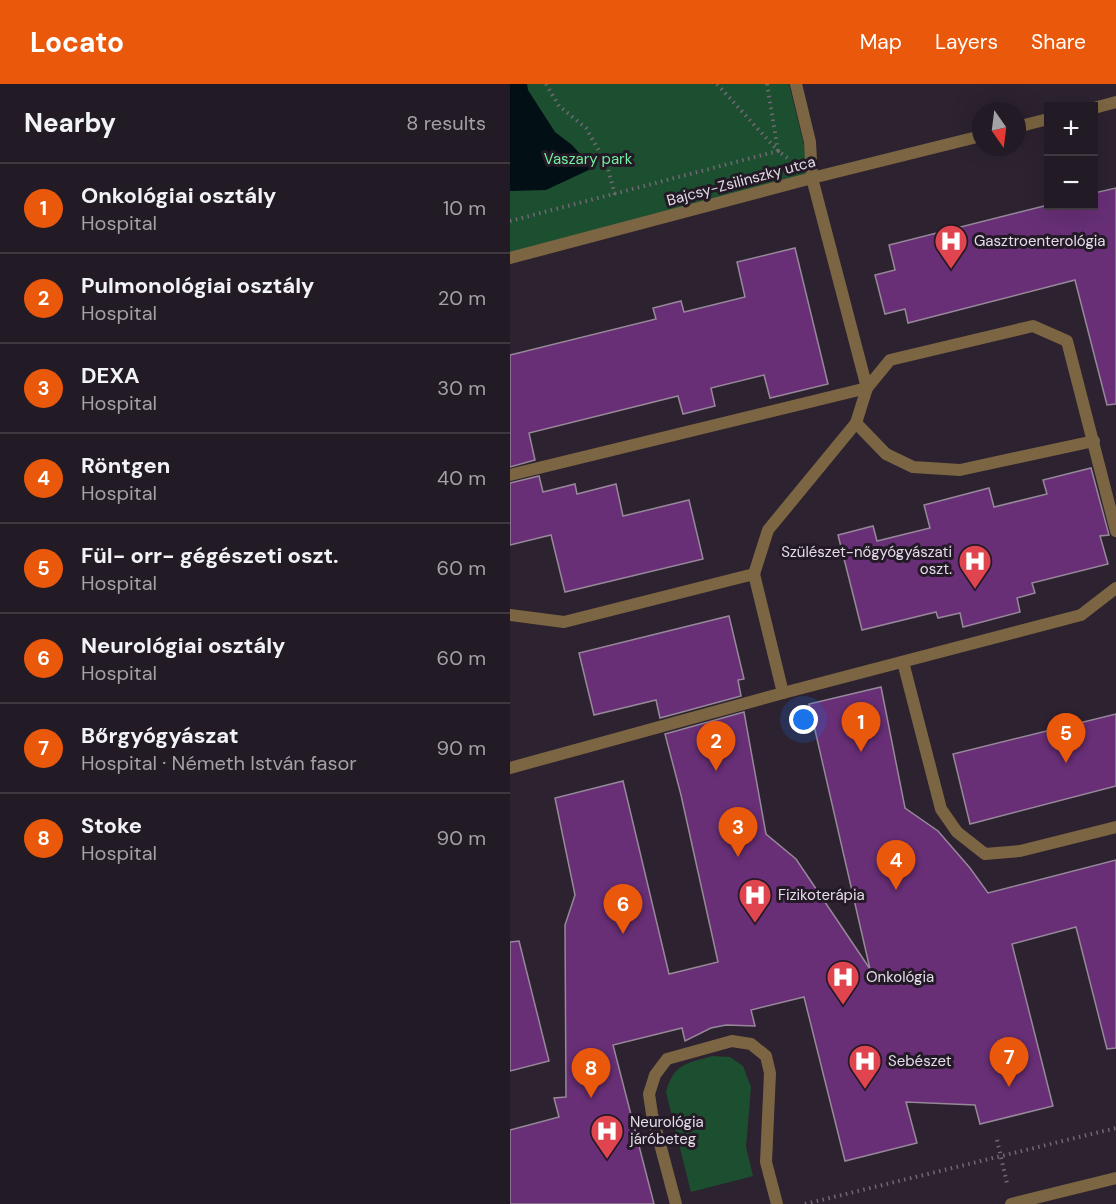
<!DOCTYPE html>
<html lang="en">
<head>
<meta charset="utf-8">
<style>
	:root { --surface:#221a24; --page:#2a232c; --text:#f1f3f6; --muted:#a2a1a6; --line:#3f3841; --accent:#ea580c }
	body { margin:0; font-family:"DM Sans",sans-serif; background:var(--page); color:var(--text) }
	.controls { position:absolute; right:18px; top:18px; display:grid; overflow:hidden; border-radius:0px; box-shadow:0 6px 24px #0002 }
	.controls button { width:54px; height:54px; display:grid; place-items:center; padding:0; border:0; border-bottom:2px solid var(--line); background:var(--surface); color:var(--text); font:30px sans-serif }
	.compass { position:absolute; left:462px; top:18px; width:54px; height:54px; border-radius:50%; background:var(--surface); box-shadow:0 6px 24px #0002; rotate:166deg }
	.you { position:absolute; left:294px; top:636px; width:21px; height:21px; margin:-15px; border:4px solid #fff; border-radius:50%; background:#1a73e8; box-shadow:0 0 0 9px #1a73e833 }
	.badge { display:grid; place-items:center; width:39px; height:39px; border-radius:50%; background:var(--accent); color:#fff; font-size:20px; font-weight:700 }
	.pin { position:absolute; translate:-50% -50px; filter:drop-shadow(0 2px 3px #0008) }
	.pin::after { content:''; position:absolute; top:32px; width:21px; height:18px; background:inherit; clip-path:polygon(0 0,100% 0,50% 100%) }
	.list { margin:0; padding:0; list-style:none }
	h2 { display:flex; justify-content:space-between; align-items:center; height:78px; margin:0; padding:0 24px; font-size:26px }
	h2 small { font-size:20px; font-weight:400; color:var(--muted) }
	.list li { display:grid; grid-template-columns:39px 1fr auto; gap:18px; align-items:center; box-sizing:border-box; height:90px; padding:0 24px; border-top:2px solid var(--line) }
	.list b { display:block; font-size:22px; white-space:nowrap }
	.list p { margin:0; font-size:20px; white-space:nowrap; color:var(--muted) }
	.list em { font-size:20px; font-style:normal; color:var(--muted) }
	.map { position:relative; flex:none; width:606px; height:1120px; overflow:hidden }
	header { display:flex; align-items:center; gap:36px; box-sizing:border-box; height:84px; padding:0 30px; background:var(--accent); color:#fff }
	header strong { font-size:28px }
	nav { display:flex; gap:33px; margin-inline-start:auto; font-size:21px }
	main { display:flex }
	aside { flex:1; background:var(--surface) }
	.map>svg:first-child { display:block }
	.green { fill:#1c4f30 }
	.water { fill:#020f15 }
	.building { fill:#682f76; stroke:#968899; stroke-width:1.5 }
	.lines { fill:none; stroke-linecap:round; stroke-linejoin:round }
	.path { stroke:#716874; stroke-width:4; stroke-dasharray:1.5 4.5; stroke-linecap:butt }
	.service { stroke:#7b6542; stroke-width:12 }
	.minor { stroke:#7b6542; stroke-width:12 }
	.labels { text-anchor:middle; stroke-width:6; stroke-linejoin:round; paint-order:stroke }
	.park-label { font-size:15px; fill:#72efa0; stroke:#241926 }
	.street-label { font-size:15px; fill:#e4dde6; stroke:#241926 }
	.poi-label { font-size:15px; fill:#e4dde6; stroke:#241926; text-anchor:start }
</style>
</head>
<body>
<header>
<strong>Locato</strong>
<nav><a>Map</a><a>Layers</a><a>Share</a></nav>
</header>
<main>
<aside>
<h2>Nearby<small>8 results</small></h2>
<ul class="list">
<li><span class="badge">1</span><div><b>Onkológiai osztály</b><p>Hospital</p></div><em>10 m</em></li>
<li><span class="badge">2</span><div><b>Pulmonológiai osztály</b><p>Hospital</p></div><em>20 m</em></li>
<li><span class="badge">3</span><div><b>DEXA</b><p>Hospital</p></div><em>30 m</em></li>
<li><span class="badge">4</span><div><b>Röntgen</b><p>Hospital</p></div><em>40 m</em></li>
<li><span class="badge">5</span><div><b>Fül- orr- gégészeti oszt.</b><p>Hospital</p></div><em>60 m</em></li>
<li><span class="badge">6</span><div><b>Neurológiai osztály</b><p>Hospital</p></div><em>60 m</em></li>
<li><span class="badge">7</span><div><b>Bőrgyógyászat</b><p>Hospital · Németh István fasor</p></div><em>90 m</em></li>
<li><span class="badge">8</span><div><b>Stoke</b><p>Hospital</p></div><em>90 m</em></li>
</ul>
</aside>
<div class="map">
<svg width="606" height="1120" viewBox="0 0 606 1120">
	<rect width="100%" height="100%" fill="#2d2230"/>
	<g class="green">
		<path d="M0 0H279L302 94 0 174Z"/>
		<path d="M202 972 220 973 233 982 241 1003 236 1063 243 1092 181 1108 156 1008C164 979 176 980 202 972Z"/>
	</g>
	<path class="water" d="M0 0H17L18 6 45 48 62 61 83 84 36 106 0 107Z"/>
	<g class="building">
		<path d="M606 104V320L597 321 565 196 398 239 395 225 375 230 365 191 385 186 379 161 538 121 584 122V109Z"/>
		<path d="M285 164 318 300 260 314 254 291 201 304 205 322 173 330 168 312 19 349 25 376 0 383V271L146 235 143 224 171 217 174 228 235 213 227 178Z"/>
		<path d="M581 384 599 451 590 452 598 480 522 499 525 509 507 514 510 528 453 543 450 529 428 534 426 528 352 546 328 451 363 442 367 457 420 444 414 421 479 404 484 423 537 410 533 396Z"/>
		<path d="M29 392 33 408 65 400 67 410 106 400 113 432 179 416 193 475 55 508 41 451 0 461V399Z"/>
		<path d="M219 532 234 595 228 596 231 612 150 634 146 616 84 631 69 569Z"/>
		<path d="M371 603 395 724 428 747 460 784 478 809 606 776V964L597 965 566 843 502 860 543 1022 470 1040 465 1021 396 1018 407 1059 335 1077 294 913 241 926 245 942 216 941 201 944 175 957 172 944 103 961 144 1120H0V1046L49 1033 44 1014 56 1013 55 841 65 811 45 714 113 697 159 890 208 878 171 711 155 650 234 628 256 750 286 775 360 885 299 620Z"/>
		<path d="M606 630V702L460 740 443 670Z"/>
		<path d="M9 857 39 977 0 987V858Z"/>
	</g>
	<g class="lines">
		<g class="path">
			<path d="M36 0 49 22 76 44 97 81 105 111"/>
			<path d="M257 0 268 67 280 76"/>
			<path d="M0 137 268 67 207 0"/>
			<path d="M487 1056 497 1099"/>
			<path d="M295 1120 606 1044"/>
		</g>
		<g class="service">
			<path d="M302 94 357 304 380 276 523 242 557 257 606 447"/>
			<path d="M346 339 376 370 403 383 450 386 584 357"/>
			<path d="M0 391 357 304"/>
			<path d="M0 531 54 538 244 490 258 446 346 339 357 304"/>
			<path d="M393 578 431 725 447 748 475 770 510 767 606 743"/>
			<path d="M273 609 571 531 606 504"/>
			<path d="M0 684 273 609 244 490"/>
			<path d="M166 1120 142 1030 139 1010 145 991 157 975 222 957 241 960 256 972 260 989 256 1078 267 1120"/>
		</g>
		<g class="minor">
			<path d="M286 0 300 58 302 94"/>
			<path d="M584 24 606 18"/>
			<path d="M507 43 538 35"/>
			<path d="M0 174 302 94 471 52"/>
			<path d="M501 1120 606 1094"/>
		</g>
	</g>
	<defs>
		<g id="hospital-pin" transform="scale(1.725)"><path d="M0 17L-7.5 6A9.5 9.5 0 1 1 7.5 6Z" fill="#e0444e" stroke="#241926"/><path d="M-5-5h3v3.5h4V-5h3V5h-3V1.5h-4V5h-3Z" fill="#fff"/></g>
	</defs>
	<g fill-rule="evenodd">
		<use href="#hospital-pin" x="441" y="157"/>
		<use href="#hospital-pin" x="465" y="477"/>
		<use href="#hospital-pin" x="245" y="811"/>
		<use href="#hospital-pin" x="333" y="893"/>
		<use href="#hospital-pin" x="355" y="977"/>
		<use href="#hospital-pin" x="97" y="1047"/>
	</g>
	<g class="labels">
		<g class="park-label">
			<text x="78" y="80">Vaszary park</text>
		</g>
		<g class="street-label">
			<text transform="translate(231 97) rotate(-15)" y="5">Bajcsy-Zsilinszky utca</text>
		</g>
		<g class="poi-label">
			<text x="464" y="162">Gasztroenterológia</text>
			<text x="442" y="473" text-anchor="end">Szülészet-nőgyógyászati<tspan x="442" dy="17">oszt.</tspan></text>
			<text x="268" y="816">Fizikoterápia</text>
			<text x="356" y="898">Onkológia</text>
			<text x="378" y="982">Sebészet</text>
			<text x="120" y="1043">Neurológia<tspan x="120" dy="17">járóbeteg</tspan></text>
		</g>
	</g>
</svg>
<div class="controls">
<button>+</button>
<button>−</button>
</div>
<svg class="compass" viewBox="-18 -18 36 36"><path d="M0-13l5 13h-10z" fill="#e53935"/><path d="M0 13l5-13h-10z" fill="#a2a1a6"/></svg>
<div class="you"></div>
<div class="pin badge" style="left:351px;top:668px">1</div>
<div class="pin badge" style="left:206px;top:687px">2</div>
<div class="pin badge" style="left:228px;top:773px">3</div>
<div class="pin badge" style="left:386px;top:806px">4</div>
<div class="pin badge" style="left:556px;top:679px">5</div>
<div class="pin badge" style="left:113px;top:850px">6</div>
<div class="pin badge" style="left:499px;top:1003px">7</div>
<div class="pin badge" style="left:81px;top:1014px">8</div>
</div>
</main>
</body>
</html>
